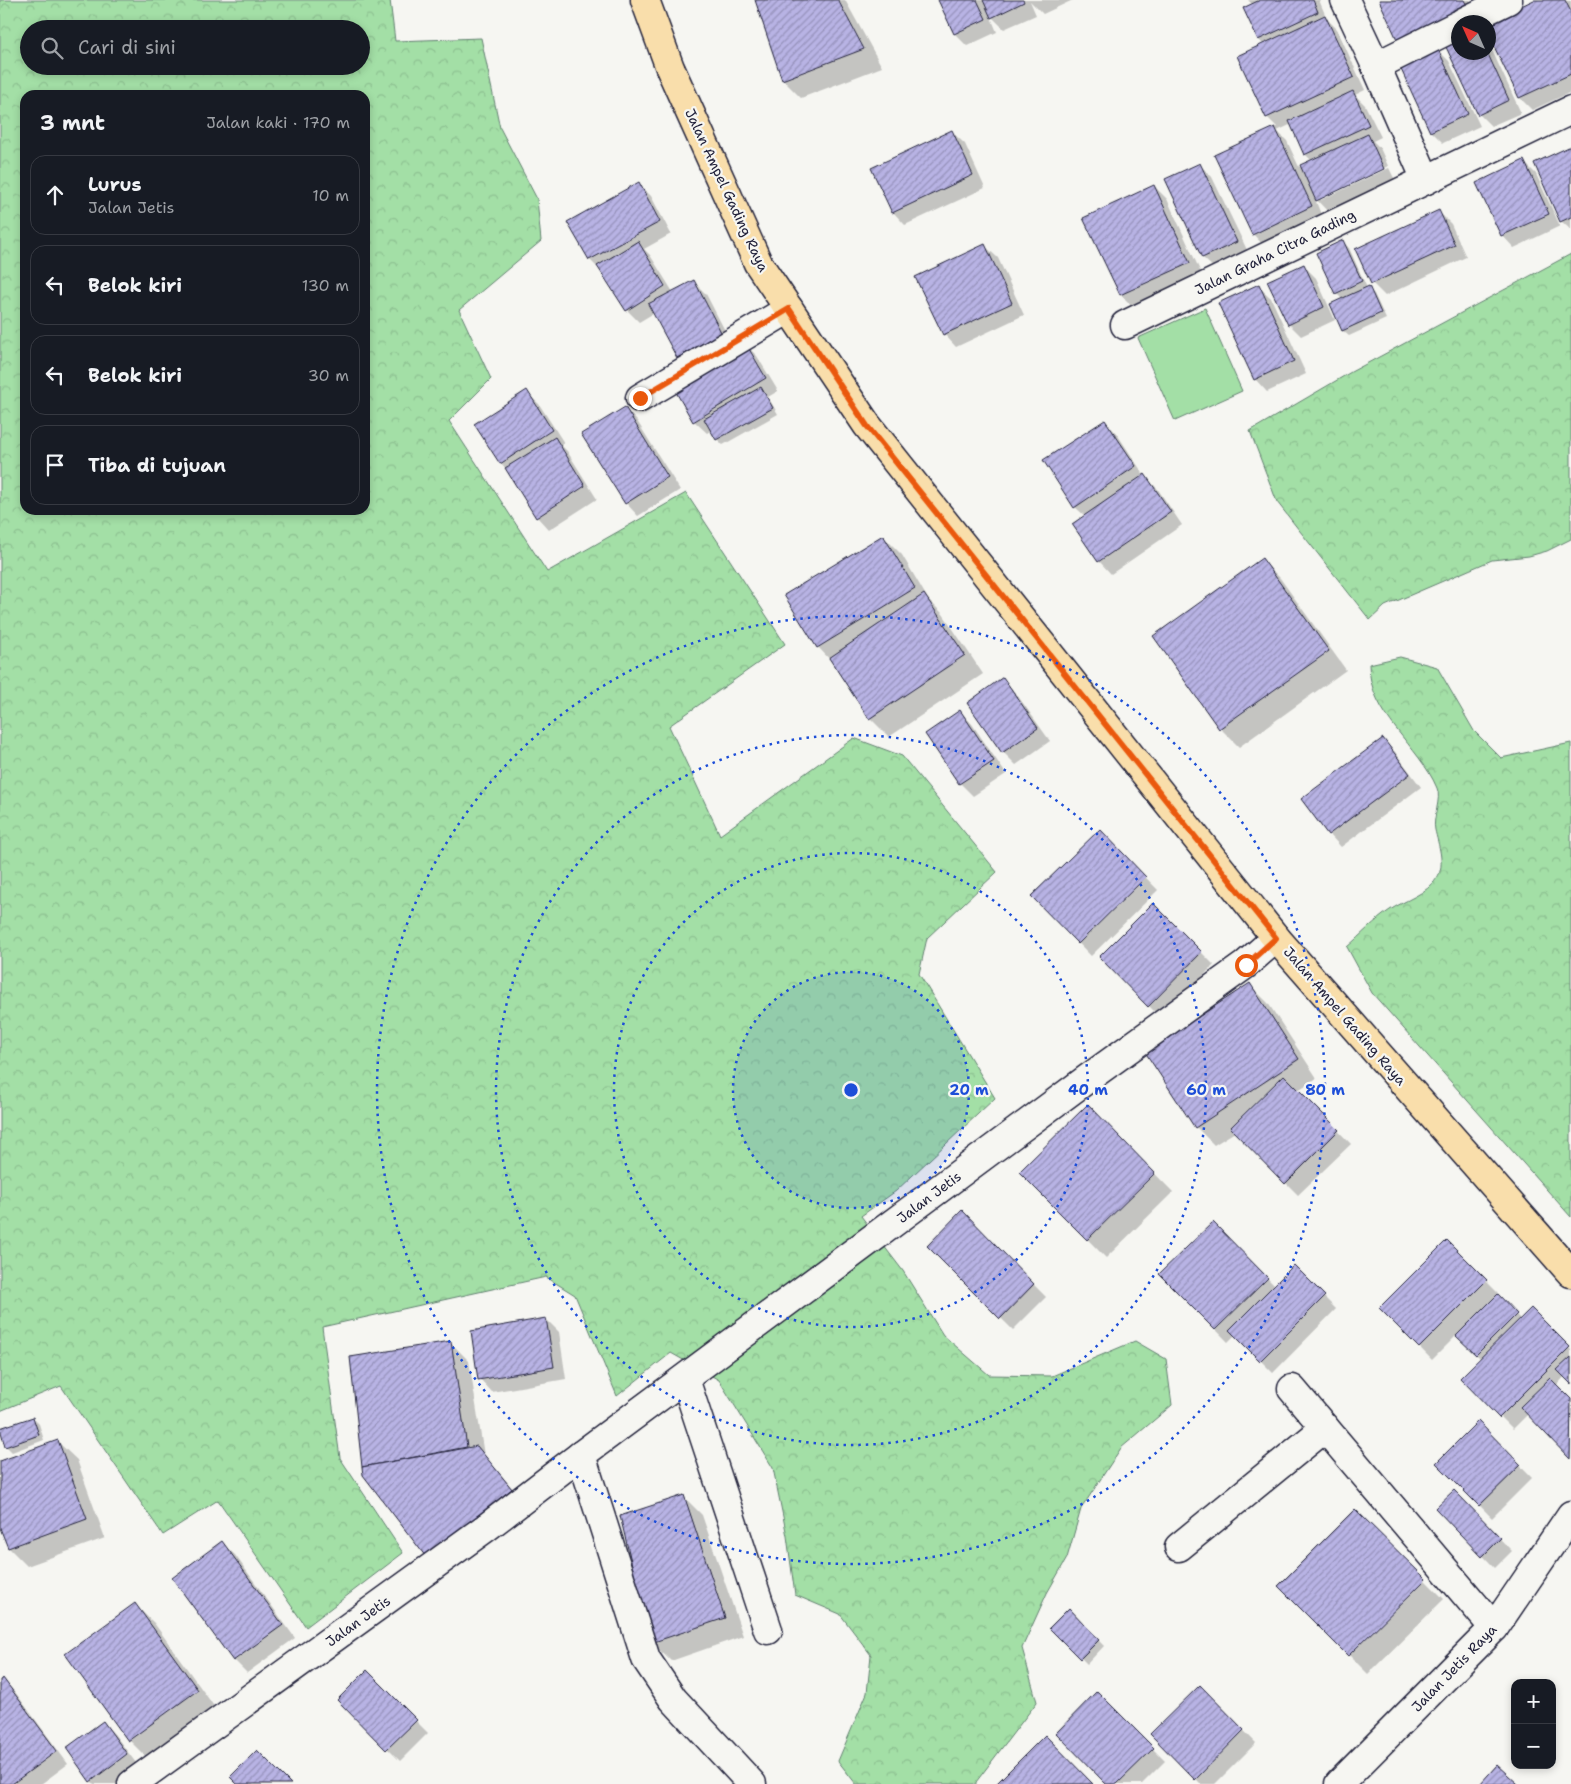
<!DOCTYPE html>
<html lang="id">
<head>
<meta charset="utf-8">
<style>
	:root { --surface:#171b24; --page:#242831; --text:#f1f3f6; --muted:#9ea1a6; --line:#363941 }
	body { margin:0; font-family:"Shantell Sans",sans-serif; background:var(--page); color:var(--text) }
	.controls { position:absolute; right:15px; bottom:15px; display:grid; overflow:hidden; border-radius:10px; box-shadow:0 2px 8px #0003 }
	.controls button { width:45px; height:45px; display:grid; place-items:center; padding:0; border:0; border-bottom:1px solid var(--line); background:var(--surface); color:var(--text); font:25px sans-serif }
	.compass { position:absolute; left:1451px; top:15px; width:45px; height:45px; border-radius:50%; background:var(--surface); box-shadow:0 2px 8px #0003; rotate:315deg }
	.stop { position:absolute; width:15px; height:15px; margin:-11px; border:4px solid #ea580c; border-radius:50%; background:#fff }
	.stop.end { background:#ea580c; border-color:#fff; box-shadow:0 1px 5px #0008 }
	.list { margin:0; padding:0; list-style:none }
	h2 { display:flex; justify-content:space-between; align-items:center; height:65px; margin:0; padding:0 20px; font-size:21px }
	h2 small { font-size:16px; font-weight:400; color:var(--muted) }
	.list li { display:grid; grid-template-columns:32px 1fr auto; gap:15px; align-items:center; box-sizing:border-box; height:80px; margin:0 10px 10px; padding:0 10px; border:1px solid var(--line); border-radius:15px }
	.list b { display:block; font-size:19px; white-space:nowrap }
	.list p { margin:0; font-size:16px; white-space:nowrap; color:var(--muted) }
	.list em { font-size:16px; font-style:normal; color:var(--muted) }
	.icon { flex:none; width:28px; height:28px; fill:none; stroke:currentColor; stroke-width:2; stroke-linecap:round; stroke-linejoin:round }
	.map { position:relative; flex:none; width:1571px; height:1784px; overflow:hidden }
	.search { position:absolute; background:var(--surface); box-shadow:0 2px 8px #0003; left:20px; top:20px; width:350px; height:55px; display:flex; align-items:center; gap:12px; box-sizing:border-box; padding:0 18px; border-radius:28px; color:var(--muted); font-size:19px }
	.panel { position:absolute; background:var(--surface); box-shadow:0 2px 8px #0003; left:20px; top:90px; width:350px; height:425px; border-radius:15px }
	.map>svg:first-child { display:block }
	.forest { fill:url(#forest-crowns); stroke:#628070; fill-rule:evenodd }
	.green { fill:#a3dfa6; stroke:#628070 }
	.shadow { fill:#0003; fill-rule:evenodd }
	.building { fill:url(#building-hatch); stroke:#22223b }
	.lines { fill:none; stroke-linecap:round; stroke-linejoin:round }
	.minor-casing { stroke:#22223b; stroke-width:31 }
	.major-casing { stroke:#22223b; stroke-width:31 }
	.minor { stroke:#f6f6f2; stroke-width:28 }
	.major { stroke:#f9deab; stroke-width:28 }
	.route { stroke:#ea580c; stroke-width:6 }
	.ring { fill:none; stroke:#1d4ed8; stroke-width:2.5; stroke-dasharray:2.5 5 }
	.labels { text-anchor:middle; stroke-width:4.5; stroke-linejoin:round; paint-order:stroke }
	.street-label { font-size:14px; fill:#22223b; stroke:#f6f6f2 }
	.centre { fill:#1d4ed8; stroke:#f6f6f2; stroke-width:2.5 }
	.ring-label { font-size:15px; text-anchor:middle; font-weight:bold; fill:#1d4ed8; stroke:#f6f6f2; stroke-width:4.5; stroke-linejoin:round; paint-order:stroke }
</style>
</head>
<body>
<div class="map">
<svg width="1571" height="1784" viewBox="0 0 1571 1784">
	<defs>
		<pattern id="forest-crowns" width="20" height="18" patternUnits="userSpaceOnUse" patternTransform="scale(1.25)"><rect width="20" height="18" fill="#a3dfa6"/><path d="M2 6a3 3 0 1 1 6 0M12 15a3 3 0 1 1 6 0" fill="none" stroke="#8cbf90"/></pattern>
		<pattern id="building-hatch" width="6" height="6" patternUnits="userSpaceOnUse" patternTransform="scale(1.25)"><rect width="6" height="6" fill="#b8b3e4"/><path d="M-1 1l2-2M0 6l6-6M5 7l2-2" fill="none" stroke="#9591ba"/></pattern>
	</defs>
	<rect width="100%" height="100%" fill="#f6f6f2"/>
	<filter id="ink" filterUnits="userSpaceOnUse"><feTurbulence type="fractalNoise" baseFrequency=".02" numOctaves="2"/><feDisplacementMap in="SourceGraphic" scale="10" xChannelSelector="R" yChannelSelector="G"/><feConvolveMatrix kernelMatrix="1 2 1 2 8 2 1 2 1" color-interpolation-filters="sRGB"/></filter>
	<g filter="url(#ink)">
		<g class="forest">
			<path d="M0 0H390L395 41 481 38 500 128 537 199 541 241 459 310 491 379 449 421 547 572 686 493 785 644 669 726 720 835 854 738 902 756 997 872 927 938 919 974 995 1098 896 1191 861 1216 903 1271 943 1335 989 1375 1052 1376 1135 1341 1166 1359 1172 1405 1121 1448 1081 1509 1067 1558 1047 1593 1022 1648 1037 1702 976 1782V1784H856L838 1761 867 1693 871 1655 840 1614 795 1595 787 1536 773 1468 719 1380 671 1353 617 1396 575 1295 546 1277 322 1327 340 1458 403 1553 306 1627 218 1500 163 1535 61 1386 0 1411ZM29 29H361V66H29ZM25 95H365V510H25Z"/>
			<path d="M1571 254V539L1547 551 1529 556 1492 560 1385 606 1370 620 1277 502 1250 431 1351 372Z"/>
			<path d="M1400 657 1437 667 1474 731 1501 758 1571 743V1217L1372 993 1347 947C1361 935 1375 920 1390 910 1405 900 1427 894 1437 878 1446 864 1438 844 1435 830 1432 818 1442 799 1437 788 1419 745 1369 715 1369 664Z"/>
		</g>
		<path class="green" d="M1205 308 1242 391 1175 421 1138 338Z"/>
		<g class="shadow">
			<path d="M756 0H845L882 67 801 98 783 80Z"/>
			<path d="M939 0H1073L1043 14 1030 1 1036 15 1004 29 990 15 997 32 967 46 955 34Z"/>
			<path d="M1248 0H1319L1327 19 1337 29 1365 90 1355 95 1365 105 1381 137 1373 141 1380 148 1388 166 1321 198V200L1389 168 1396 182 1329 213 1314 197 1323 219 1265 247 1253 234 1216 155 1277 127 1267 117 1239 56 1264 45 1259 40 1245 9 1253 5ZM1292 124 1305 154 1312 161 1299 167 1287 141 1277 131Z"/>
			<path d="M1380 0H1470L1481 22 1435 47 1449 61 1480 126 1443 143 1431 131 1415 59Z"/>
			<path d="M1537 0 1571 1V92L1532 110 1520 98 1488 31Z"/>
			<path d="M1458 42V52H1488V44L1490 46 1521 113 1491 126 1479 114 1447 47Z"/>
			<path d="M952 132 965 144 985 188 905 225 893 212Z"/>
			<path d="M1571 147V230L1561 221Z"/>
			<path d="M1524 162 1536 174 1560 226 1514 248 1502 235Z"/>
			<path d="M1200 165 1212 177 1249 254 1216 270 1203 258 1167 180Z"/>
			<path d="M639 184 651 196 671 234 644 249 650 255 673 292 693 281 706 294 733 346 690 369 678 357 654 313 639 322 627 310 602 272 590 260 569 222Z"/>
			<path d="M1154 186 1167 199 1202 275 1133 307 1121 295 1085 218Z"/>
			<path d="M1438 211 1451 224 1466 257 1385 296 1372 283Z"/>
			<path d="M1343 242 1349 248 1367 288 1374 294 1386 319 1349 336 1343 331 1332 305 1343 300 1336 293Z"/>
			<path d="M985 246 998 258 1024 315 956 347 944 334Z"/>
			<path d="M1304 266 1316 278 1335 320 1301 336 1289 324Z"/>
			<path d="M1258 286 1271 298 1306 374 1267 392 1255 379Z"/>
			<path d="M744 343 757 356 778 391 768 397 778 414 723 445 717 439 712 430 707 433 694 421Z"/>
			<path d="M526 392 539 404 564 443 561 445 567 451 597 499 549 530 537 517 507 470 501 463Z"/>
			<path d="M625 408 637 421 680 490 638 516 626 503Z"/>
			<path d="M1105 421 1117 434 1146 478 1157 488 1182 525 1111 574 1099 561 1085 516 1075 507Z"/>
			<path d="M883 536 902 555 928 599 943 614 983 674 889 737 870 718 833 663 818 647Z"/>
			<path d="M1262 560 1280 578 1346 670 1239 747 1220 728Z"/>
			<path d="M1003 679 1015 692 1050 741 1016 765 1003 752Z"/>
			<path d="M960 711 972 724 1006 774 973 796 960 783Z"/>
			<path d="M1383 740 1395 752 1421 787 1341 847 1329 834Z"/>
			<path d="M1100 831 1158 890 1091 956 1033 896Z"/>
			<path d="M1153 904 1214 965 1161 1018 1100 957Z"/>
			<path d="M1249 984 1268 1003 1317 1078 1298 1090 1351 1144 1298 1195 1235 1132 1214 1145 1196 1127Z"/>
			<path d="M1088 1106 1173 1192 1106 1258 1021 1172Z"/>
			<path d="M962 1212 1046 1297 1013 1330 928 1246Z"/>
			<path d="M1213 1223 1275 1286 1294 1267 1336 1309 1273 1373 1235 1335 1228 1342 1161 1274Z"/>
			<path d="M1447 1242 1498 1293 1497 1295 1521 1320 1531 1310 1571 1350V1382L1565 1376 1556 1386 1571 1400V1458L1528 1414 1513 1429 1462 1378 1481 1359 1457 1335 1432 1360 1381 1308Z"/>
			<path d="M546 1319 559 1332 566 1379 492 1392 480 1379Z"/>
			<path d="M451 1343 469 1361 484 1455 530 1509 445 1574 427 1556 364 1474 352 1358Z"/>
			<path d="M33 1418 39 1424 44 1440 12 1452 6 1446 0 1429Z"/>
			<path d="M1478 1423 1532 1478 1492 1518 1438 1463Z"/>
			<path d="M58 1442 77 1460 105 1538 27 1566 9 1548 0 1524V1462Z"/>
			<path d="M1454 1492 1512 1551 1495 1568 1436 1508Z"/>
			<path d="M683 1496 702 1515 743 1636 671 1661 652 1643Z"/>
			<path d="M1356 1511 1444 1599 1368 1674 1280 1586Z"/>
			<path d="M222 1543 235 1555 295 1638 247 1673 234 1660 174 1578Z"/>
			<path d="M135 1605 154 1623 216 1709 148 1759 129 1740 67 1654Z"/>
			<path d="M1069 1610 1104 1646 1087 1664 1051 1628Z"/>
			<path d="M367 1672 428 1733 400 1761 339 1700Z"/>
			<path d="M3 1680 15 1692 68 1764 41 1784H0V1682Z"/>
			<path d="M1200 1686 1256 1743 1215 1784H1201L1152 1734Z"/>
			<path d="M1097 1693 1165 1761 1142 1784H1108Z"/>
			<path d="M103 1722 115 1735 139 1767 116 1784H94L91 1781Z"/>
		</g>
		<g class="building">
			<path d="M755 0H838L864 49 782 80Z"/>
			<path d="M938 0H977L986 19 954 34Z"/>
			<path d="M983 0H1023L1024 2 991 18Z"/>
			<path d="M1260 0H1313L1318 12 1258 40 1243 8Z"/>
			<path d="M1379 0H1464L1471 13 1400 46Z"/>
			<path d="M1534 0H1565L1571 12V74L1519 98 1488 34V22H1487Z"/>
			<path d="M1325 15 1354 77 1266 118 1237 56Z"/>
			<path d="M1458 41V52H1487L1509 100 1478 115 1446 47Z"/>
			<path d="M1437 47 1468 114 1430 132 1399 65Z"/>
			<path d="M1353 91 1369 125 1304 155 1289 121Z"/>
			<path d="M1275 127 1312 206 1252 235 1214 155Z"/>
			<path d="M952 130 973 175 892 213 871 168Z"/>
			<path d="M1368 134 1384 169 1316 201 1300 165Z"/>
			<path d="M1571 146V217L1560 222 1534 163Z"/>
			<path d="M1524 160 1549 214 1501 236 1476 183Z"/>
			<path d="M1200 163 1237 242 1202 258 1165 179Z"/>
			<path d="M639 182 660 222 589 260 567 222Z"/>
			<path d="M1154 185 1190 263 1120 295 1083 218Z"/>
			<path d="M1439 210 1455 245 1371 284 1355 249Z"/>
			<path d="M1343 240 1362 281 1335 294 1316 253Z"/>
			<path d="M638 241 665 286 626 311 597 266Z"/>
			<path d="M985 244 1012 303 943 335 915 277Z"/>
			<path d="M1304 264 1324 307 1288 325 1267 281Z"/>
			<path d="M694 280 722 334 677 358 648 304Z"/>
			<path d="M1259 284 1294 361 1254 380 1218 303Z"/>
			<path d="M1369 286 1381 313 1342 331 1330 304Z"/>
			<path d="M745 342 766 378 693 422 672 385Z"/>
			<path d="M761 387 773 408 716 440 704 419Z"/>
			<path d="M527 390 552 430 500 464 474 424Z"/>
			<path d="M625 407 668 477 625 504 581 434Z"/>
			<path d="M1105 420 1136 466 1074 508 1043 460Z"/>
			<path d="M555 437 585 486 536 518 505 468Z"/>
			<path d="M1145 474 1171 512 1098 562 1072 524Z"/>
			<path d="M883 535 915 588 817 648 784 595Z"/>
			<path d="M1262 558 1329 651 1219 729 1153 636Z"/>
			<path d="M924 594 965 655 869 719 829 658Z"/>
			<path d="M1003 677 1038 728 1002 753 967 703Z"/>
			<path d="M960 710 994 761 959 784 925 734Z"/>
			<path d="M1383 738 1410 774 1328 835 1301 799Z"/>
			<path d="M1100 829 1146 877 1078 944 1031 896Z"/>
			<path d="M1153 903 1202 952 1148 1007 1099 957Z"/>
			<path d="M1250 983 1299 1059 1195 1128 1145 1052Z"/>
			<path d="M1284 1075 1339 1130 1285 1184 1230 1128Z"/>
			<path d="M1088 1104 1155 1173 1087 1240 1019 1172Z"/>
			<path d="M962 1210 1034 1284 1000 1319 927 1246Z"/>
			<path d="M1213 1222 1268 1278 1215 1330 1159 1274Z"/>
			<path d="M1447 1240 1487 1280 1419 1348 1379 1308Z"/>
			<path d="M1294 1265 1325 1296 1260 1361 1229 1330Z"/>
			<path d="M1498 1294 1517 1314 1476 1355 1456 1336Z"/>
			<path d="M1531 1308 1570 1347 1499 1418 1460 1378Z"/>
			<path d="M546 1318 554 1367 478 1380 471 1331Z"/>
			<path d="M451 1341 467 1447 362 1467 350 1357Z"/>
			<path d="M1571 1357V1384L1557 1370Z"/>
			<path d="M1550 1378 1571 1399 1570 1459 1520 1407Z"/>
			<path d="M33 1417 39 1435 5 1447 0 1428Z"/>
			<path d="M1478 1421 1521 1465 1479 1506 1436 1463Z"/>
			<path d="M58 1440 87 1519 8 1548 0 1528V1461Z"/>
			<path d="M477 1446 512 1489 426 1557 363 1475 362 1467Z"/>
			<path d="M1454 1490 1501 1538 1482 1557 1435 1508Z"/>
			<path d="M684 1495 725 1618 651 1643 620 1516Z"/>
			<path d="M1355 1509 1426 1579 1348 1656 1278 1586Z"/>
			<path d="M222 1541 283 1625 233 1661 172 1578Z"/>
			<path d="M135 1603 198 1690 128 1741 65 1654Z"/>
			<path d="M1069 1608 1099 1640 1080 1659 1049 1628Z"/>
			<path d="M367 1670 417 1720 386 1750 337 1700Z"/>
			<path d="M3 1678 57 1751 12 1784H0V1680Z"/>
			<path d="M1200 1685 1244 1730 1195 1780 1150 1734Z"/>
			<path d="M1097 1691 1154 1748 1117 1784H1106L1056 1733Z"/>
			<path d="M103 1721 127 1754 90 1782 66 1748Z"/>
			<path d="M1045 1735 1093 1784H996Z"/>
			<path d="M257 1750 291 1784H237L230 1777Z"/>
			<path d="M1497 1765 1518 1784H1480Z"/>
		</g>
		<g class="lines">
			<g class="minor-casing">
				<g id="minor">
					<path d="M1345 0 1376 66 1426 180"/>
					<path d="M1463 22 1508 0"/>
					<path d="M1376 66 1458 25"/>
					<path d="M1125 325 1571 110"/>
					<path d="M640 398 789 309"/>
					<path d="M685 1379 768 1630"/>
					<path d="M1292 1389 1494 1628"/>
					<path d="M581 1455 646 1659 673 1699 752 1784"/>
					<path d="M1179 1547 1325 1428"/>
					<path d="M132 1784 487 1527 581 1455 1087 1079 1245 965 1276 938"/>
					<path d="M1339 1784 1494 1628 1571 1515"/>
				</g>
			</g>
			<g class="major-casing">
				<path id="major" d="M645 0 670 68 758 263 867 425 1276 938 1571 1273"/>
			</g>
			<use href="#minor" class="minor"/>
			<use href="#major" class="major"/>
		</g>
	</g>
	<g class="lines" filter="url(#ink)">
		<path class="route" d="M640 398 789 309 867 426 1276 938 1246 965"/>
	</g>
	<circle cx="851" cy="1090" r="118" fill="#1d4ed8" fill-opacity=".12"/>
	<g class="ring">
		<circle cx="851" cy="1090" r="118"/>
		<circle cx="851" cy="1090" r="237"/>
		<circle cx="851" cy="1090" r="355"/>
		<circle cx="851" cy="1090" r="474"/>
	</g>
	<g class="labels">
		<g class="street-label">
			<text transform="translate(727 190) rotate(65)" y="5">Jalan Ampel Gading Raya</text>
			<text transform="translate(1275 252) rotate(-26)" y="5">Jalan Graha Citra Gading</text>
			<text transform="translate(1345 1016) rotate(49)" y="5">Jalan Ampel Gading Raya</text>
			<text transform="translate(929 1197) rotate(-37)" y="5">Jalan Jetis</text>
			<text transform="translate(358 1621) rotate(-36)" y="5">Jalan Jetis</text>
			<text transform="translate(1454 1668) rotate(-46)" y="5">Jalan Jetis Raya</text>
		</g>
	</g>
	<circle cx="851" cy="1090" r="8" class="centre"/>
	<g class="ring-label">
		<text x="969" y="1095">20 m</text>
		<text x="1088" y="1095">40 m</text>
		<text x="1206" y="1095">60 m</text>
		<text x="1325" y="1095">80 m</text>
	</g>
</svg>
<div class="controls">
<button>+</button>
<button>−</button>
</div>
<svg class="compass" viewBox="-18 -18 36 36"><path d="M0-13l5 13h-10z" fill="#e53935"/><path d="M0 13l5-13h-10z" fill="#9ea1a6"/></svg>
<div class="stop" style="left:1246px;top:965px"></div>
<div class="stop end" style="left:640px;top:398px"></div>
<div class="search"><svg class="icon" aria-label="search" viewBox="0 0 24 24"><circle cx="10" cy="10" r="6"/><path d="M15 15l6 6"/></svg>Cari di sini</div>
<section class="panel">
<h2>3 mnt<small>Jalan kaki · 170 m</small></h2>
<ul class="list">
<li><svg class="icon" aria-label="ahead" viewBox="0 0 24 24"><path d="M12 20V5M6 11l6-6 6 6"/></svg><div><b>Lurus</b><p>Jalan Jetis</p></div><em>10 m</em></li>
<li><svg class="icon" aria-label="left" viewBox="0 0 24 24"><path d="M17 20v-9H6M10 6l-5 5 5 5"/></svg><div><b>Belok kiri</b></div><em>130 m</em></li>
<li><svg class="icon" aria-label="left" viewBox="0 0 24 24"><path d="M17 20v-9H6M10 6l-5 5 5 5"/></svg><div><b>Belok kiri</b></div><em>30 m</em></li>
<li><svg class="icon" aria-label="arrive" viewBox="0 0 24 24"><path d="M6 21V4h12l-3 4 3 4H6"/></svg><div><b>Tiba di tujuan</b></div></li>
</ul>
</section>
</div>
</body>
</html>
